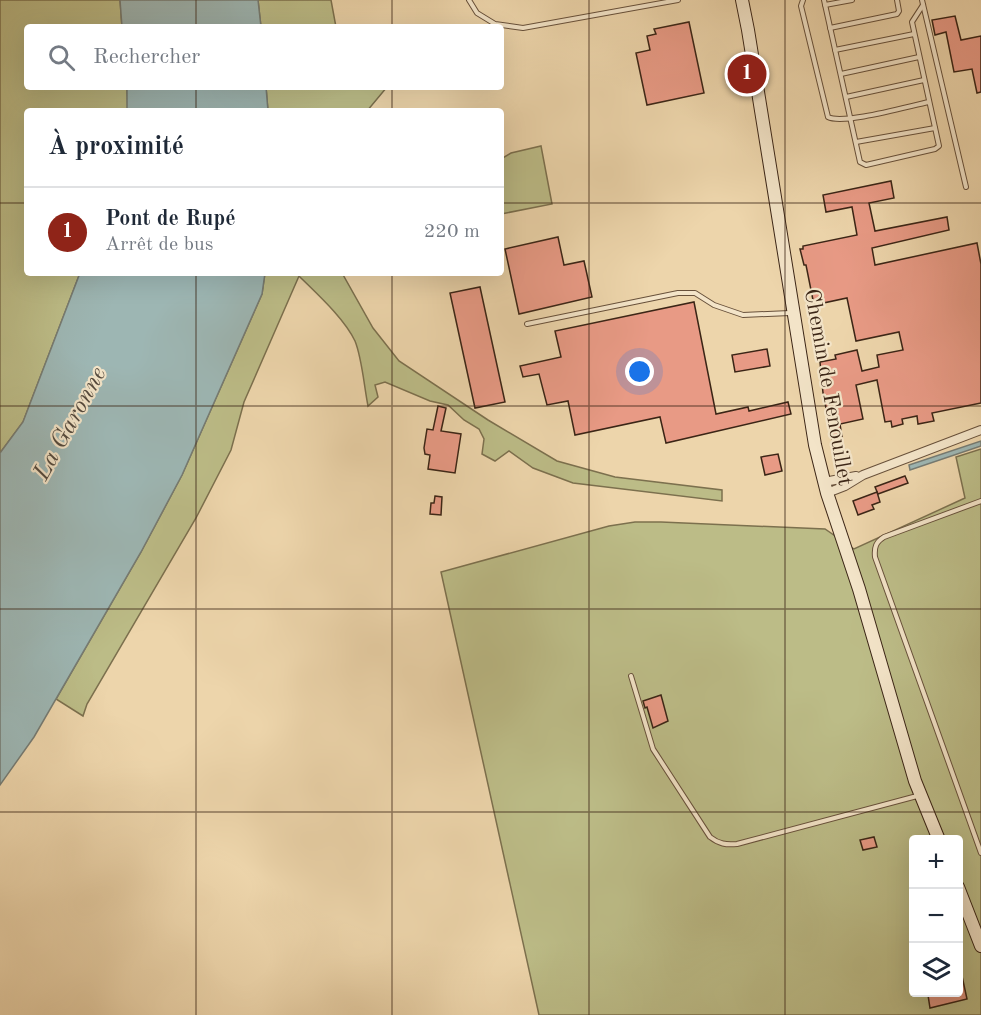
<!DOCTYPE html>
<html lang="fr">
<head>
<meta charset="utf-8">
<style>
	:root { --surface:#fff; --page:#f6f6f7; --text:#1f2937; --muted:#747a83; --line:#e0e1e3; --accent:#8f2418 }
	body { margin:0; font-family:"Old Standard TT",serif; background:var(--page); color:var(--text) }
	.controls { position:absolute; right:18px; bottom:18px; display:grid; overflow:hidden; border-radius:6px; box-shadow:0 6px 24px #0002 }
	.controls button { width:54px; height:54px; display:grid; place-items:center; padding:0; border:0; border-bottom:2px solid var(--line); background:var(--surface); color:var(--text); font:30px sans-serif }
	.you { position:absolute; left:640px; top:372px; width:21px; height:21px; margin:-15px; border:4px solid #fff; border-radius:50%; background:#1a73e8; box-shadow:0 0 0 9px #1a73e833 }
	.badge { display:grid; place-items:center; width:39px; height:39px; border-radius:50%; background:var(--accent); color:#fff; font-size:20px; font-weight:700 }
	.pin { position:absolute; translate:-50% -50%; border:3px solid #fff; box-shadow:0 2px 6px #0006 }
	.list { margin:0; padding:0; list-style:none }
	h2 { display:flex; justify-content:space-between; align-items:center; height:78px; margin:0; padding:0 24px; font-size:26px }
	h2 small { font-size:20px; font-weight:400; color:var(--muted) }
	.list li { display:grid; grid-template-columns:39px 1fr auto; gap:18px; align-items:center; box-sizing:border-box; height:90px; padding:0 24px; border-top:2px solid var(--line) }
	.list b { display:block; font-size:22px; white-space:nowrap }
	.list p { margin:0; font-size:20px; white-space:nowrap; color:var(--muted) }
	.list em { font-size:20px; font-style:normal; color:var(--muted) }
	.icon { flex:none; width:33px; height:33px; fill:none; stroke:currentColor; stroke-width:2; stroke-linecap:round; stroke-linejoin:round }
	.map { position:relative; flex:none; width:981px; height:1015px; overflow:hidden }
	.search { position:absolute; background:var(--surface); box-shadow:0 6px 24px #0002; left:24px; top:24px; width:480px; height:66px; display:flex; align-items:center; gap:15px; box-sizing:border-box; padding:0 21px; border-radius:6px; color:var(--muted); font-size:22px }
	.panel { position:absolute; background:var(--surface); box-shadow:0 6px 24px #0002; left:24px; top:108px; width:480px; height:168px; border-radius:6px }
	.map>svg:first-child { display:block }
	.green { fill:#bcbc87; stroke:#7c704e; stroke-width:1.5; fill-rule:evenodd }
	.water { fill:#9db6b3; stroke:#767c74; stroke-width:1.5 }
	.building { fill:#e89a85; stroke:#3b2516; stroke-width:1.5 }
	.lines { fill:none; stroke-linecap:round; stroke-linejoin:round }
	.lane-casing { stroke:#68513b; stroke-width:6 }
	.street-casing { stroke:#68513b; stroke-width:10 }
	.secondary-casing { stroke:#3b2516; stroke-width:14 }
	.lane { stroke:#f3e4c8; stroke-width:4 }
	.street { stroke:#f3e4c8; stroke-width:8 }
	.secondary { stroke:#f3e4c8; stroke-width:12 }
	.grid { fill:none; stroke:#3b2516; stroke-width:1.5; stroke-opacity:0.55 }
	.labels { text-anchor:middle; stroke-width:4.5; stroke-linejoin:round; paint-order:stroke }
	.street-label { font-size:22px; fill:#3b2516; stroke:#f3e4c8 }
	.water-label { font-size:24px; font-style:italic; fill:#54493d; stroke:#f3e4c8 }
</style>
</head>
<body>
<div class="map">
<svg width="981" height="1015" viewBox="0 0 981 1015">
	<rect width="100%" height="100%" fill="#edd5ab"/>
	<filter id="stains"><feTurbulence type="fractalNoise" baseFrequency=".00333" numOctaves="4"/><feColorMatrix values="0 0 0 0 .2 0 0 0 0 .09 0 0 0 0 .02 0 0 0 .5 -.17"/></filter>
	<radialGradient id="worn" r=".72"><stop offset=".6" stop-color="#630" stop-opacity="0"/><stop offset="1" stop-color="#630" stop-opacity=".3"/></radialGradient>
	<g class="green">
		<path d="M0 0H120L122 27H27V87H127L128 108 127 111H27V273H80L23 422 0 453Z"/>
		<path d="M258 0H331L336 27H261Z"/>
		<path d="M266 87H387L367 111H268Z"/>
		<path d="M541 146 552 204 501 214V159L511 153Z"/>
		<path d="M265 273H342L373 328 399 361 488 420 557 461 615 477 722 490V501L573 483 533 468 509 451 495 461 482 454 484 439 479 429 464 420 448 405 430 401 385 382 375 385 378 397 368 406C364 386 362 358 355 341 344 318 317 294 299 276L244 402 231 450 196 518 87 704 83 716 56 699 141 552 182 475 262 294Z"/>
		<path d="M981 449V1015H539L441 572 609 526 635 522H661L825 529 854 549 965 498 956 457ZM914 840H958V992H914Z"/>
	</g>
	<g class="water">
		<path d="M120 0H258L261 27H122Z"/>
		<path d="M127 87H266L268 111H127Z"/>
		<path d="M80 273H265L262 294 182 475 141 552 34 737 0 785V453L23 422Z"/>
		<path d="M981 441V446L910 470 909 465Z"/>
	</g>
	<g class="building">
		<path d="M955 16 961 40 981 36V92L977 93 972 69 954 72 946 32 935 35 932 20Z"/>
		<path d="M689 22 704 93 647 105 636 53 650 50 647 36 656 34 654 29Z"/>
		<path d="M891 181 894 198 869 203 875 231 947 217 949 230 872 248 875 265 977 243 981 264V403L932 413 934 421 918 424 917 416 902 419 903 424 892 427 891 421 885 422 877 380 856 385 863 419 840 424 842 437 832 439 823 393 820 362 836 359 835 355 857 350 862 371 879 367 877 355 903 350 899 332 856 341 847 298 814 305 806 265H804L800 249H803V246L857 235 852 207 826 212 823 195Z"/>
		<path d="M558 237 564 265 584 261 592 297 519 314 505 249Z"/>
		<path d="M480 287 505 402 475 408 450 293Z"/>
		<path d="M694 302 716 414 748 407 749 411 788 402 791 414 666 443 660 417 575 435 568 401 547 405 539 374 523 377 520 366 561 357 555 331Z"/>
		<path d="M767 349 770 366 735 372 732 355Z"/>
		<path d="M438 406 446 408 441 431 461 434 455 473 428 469 430 455 425 454 424 448 427 429 433 430Z"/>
		<path d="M778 454 782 471 765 475 761 457Z"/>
		<path d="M905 476 908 483 878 494 875 487Z"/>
		<path d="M877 492 880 502 872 505 874 509 858 515 853 501Z"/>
		<path d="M435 496 442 497 441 515 430 514 431 503H434Z"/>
		<path d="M661 695 668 721 653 728 647 707 645 708 643 701Z"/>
		<path d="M874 837 877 847 863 850 860 840Z"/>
		<path d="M958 976H962L967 999 930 1008 928 995 937 993H958Z"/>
	</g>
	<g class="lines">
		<g class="lane-casing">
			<g id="lane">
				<path d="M469 0 477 13 495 24 523 28 678 0"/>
				<path d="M803 0 801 6 828 117C843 125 909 106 929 102"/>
				<path d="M824 0 860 162 866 165 935 149 939 146 912 22 923 5"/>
				<path d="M922 0 966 187"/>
				<path d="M825 5 852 0"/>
				<path d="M830 28 897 14 899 11 897 0"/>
				<path d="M835 50 914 34"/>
				<path d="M841 74 919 57"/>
				<path d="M846 97 924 80"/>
				<path d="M856 142 935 128"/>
				<path d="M527 324 678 293H695L714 305 743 315 790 313"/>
				<path d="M981 501 884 537C876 542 874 547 875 557L981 853"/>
				<path d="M631 676 653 749 710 837C719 844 726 845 737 844L917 796"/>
			</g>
		</g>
		<g class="street-casing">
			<g id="street">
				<path d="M824 482 856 476"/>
				<path d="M827 493 845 486 863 475 981 430"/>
			</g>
		</g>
		<g class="secondary-casing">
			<g id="secondary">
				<path d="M742 0 748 30 815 445 827 493 859 589 915 781 939 840"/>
				<path d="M958 887 981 946"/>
			</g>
		</g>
		<use href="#lane" class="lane"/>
		<use href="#street" class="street"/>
		<use href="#secondary" class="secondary"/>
	</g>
	<path class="grid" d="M196 0V27M392 0V27M589 0V1015M785 0V1015M196 87V111M392 87V111M0 203H27M501 203H981M196 273V1015M392 273V1015M0 406H981M0 609H981M0 812H981"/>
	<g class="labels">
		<g class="street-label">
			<text transform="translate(830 387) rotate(80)" y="8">Chemin de Fenouillet</text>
		</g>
		<g class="water-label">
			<text transform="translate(69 423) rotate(-61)" y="8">La Garonne</text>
		</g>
	</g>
	<rect width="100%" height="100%" filter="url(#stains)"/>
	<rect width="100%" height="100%" fill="url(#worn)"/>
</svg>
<div class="controls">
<button>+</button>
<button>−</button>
<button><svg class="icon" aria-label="layers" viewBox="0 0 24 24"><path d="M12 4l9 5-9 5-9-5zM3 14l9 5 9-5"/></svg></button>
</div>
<div class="you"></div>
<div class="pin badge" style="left:747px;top:74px">1</div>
<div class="search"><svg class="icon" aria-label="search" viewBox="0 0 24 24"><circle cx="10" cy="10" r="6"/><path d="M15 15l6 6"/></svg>Rechercher</div>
<section class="panel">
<h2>À proximité<small></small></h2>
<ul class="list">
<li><span class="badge">1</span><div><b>Pont de Rupé</b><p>Arrêt de bus</p></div><em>220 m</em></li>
</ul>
</section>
</div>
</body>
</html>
